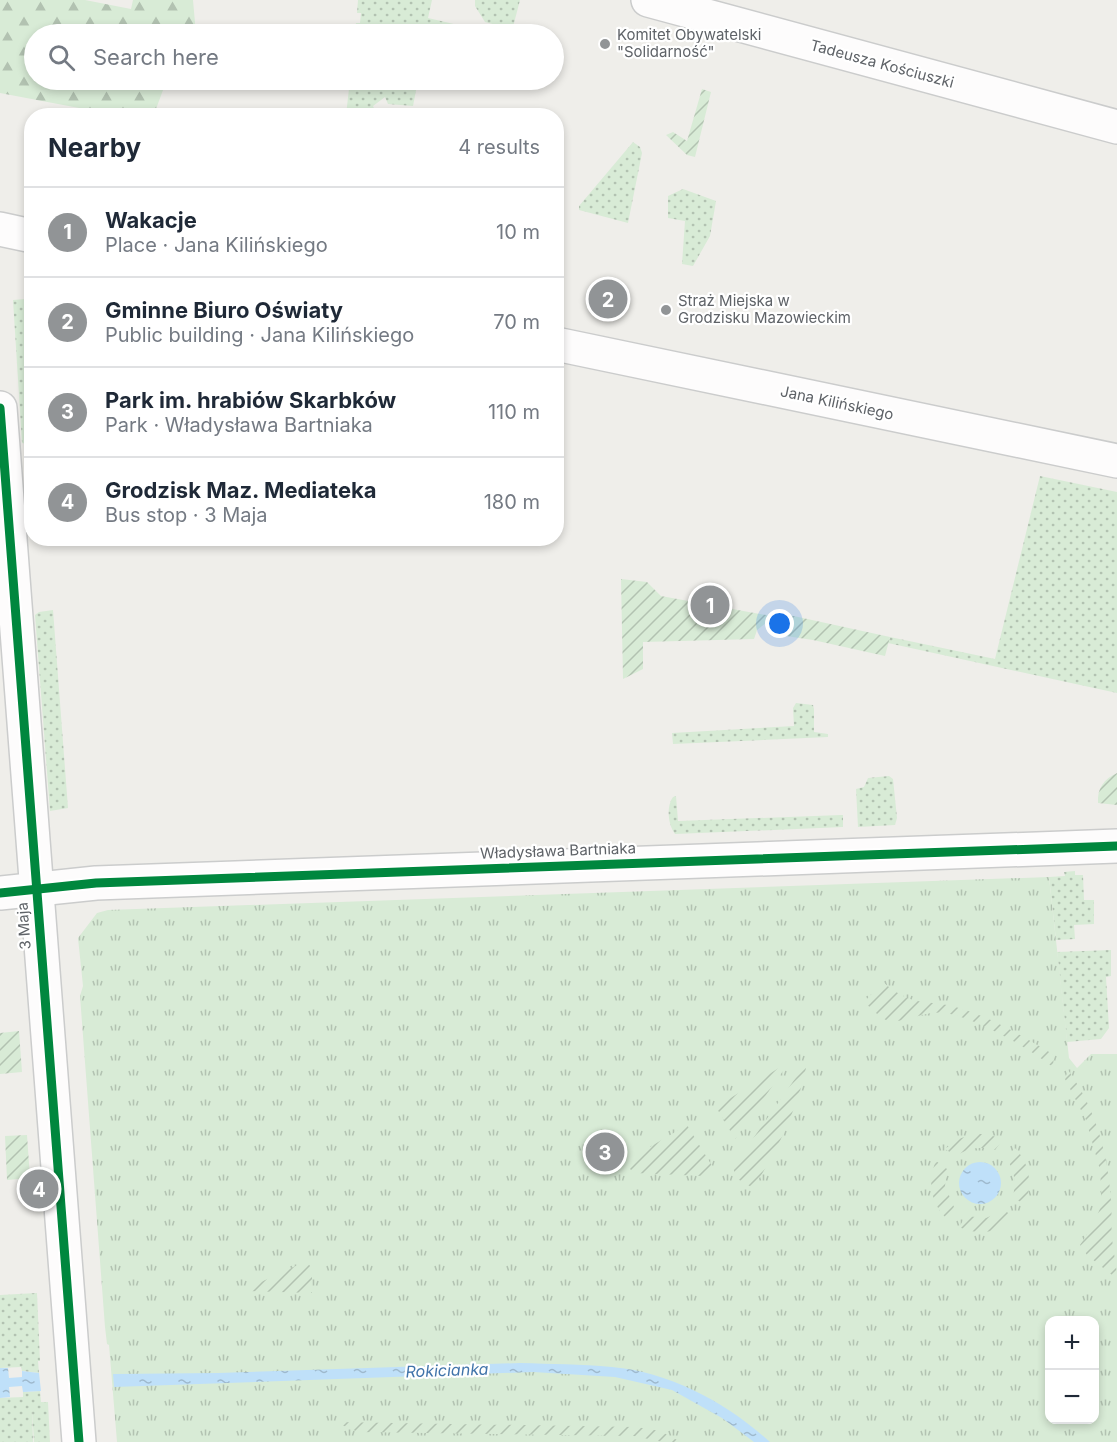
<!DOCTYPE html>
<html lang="en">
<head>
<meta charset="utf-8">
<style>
	:root { --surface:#fff; --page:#f6f6f7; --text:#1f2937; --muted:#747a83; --line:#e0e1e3; --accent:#919496 }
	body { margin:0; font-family:Inter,sans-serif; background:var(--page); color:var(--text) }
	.controls { position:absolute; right:18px; bottom:18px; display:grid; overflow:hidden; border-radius:12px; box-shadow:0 3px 9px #0003 }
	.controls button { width:54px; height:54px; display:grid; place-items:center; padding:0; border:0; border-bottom:2px solid var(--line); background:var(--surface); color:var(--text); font:30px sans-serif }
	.you { position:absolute; left:780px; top:624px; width:21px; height:21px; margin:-15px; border:4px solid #fff; border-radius:50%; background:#1a73e8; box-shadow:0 0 0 9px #1a73e833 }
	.badge { display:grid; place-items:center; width:39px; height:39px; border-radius:50%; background:var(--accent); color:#fff; font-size:20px; font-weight:700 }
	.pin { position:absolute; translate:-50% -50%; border:3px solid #fff; box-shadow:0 2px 6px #0006 }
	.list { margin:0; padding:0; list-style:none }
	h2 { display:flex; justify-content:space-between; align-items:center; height:78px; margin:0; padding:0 24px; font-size:26px }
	h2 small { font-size:20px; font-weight:400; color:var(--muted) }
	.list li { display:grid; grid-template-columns:39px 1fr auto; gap:18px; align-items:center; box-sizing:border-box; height:90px; padding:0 24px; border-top:2px solid var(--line) }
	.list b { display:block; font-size:22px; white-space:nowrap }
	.list p { margin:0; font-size:20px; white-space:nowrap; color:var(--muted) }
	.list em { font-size:20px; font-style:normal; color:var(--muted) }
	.icon { flex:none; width:33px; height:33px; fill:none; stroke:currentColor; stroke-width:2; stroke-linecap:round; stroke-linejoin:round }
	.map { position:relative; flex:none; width:1117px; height:1442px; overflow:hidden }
	.search { position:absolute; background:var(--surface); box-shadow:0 3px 9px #0003; left:24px; top:24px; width:540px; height:66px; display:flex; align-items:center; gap:15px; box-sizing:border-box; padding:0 21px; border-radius:33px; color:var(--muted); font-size:22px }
	.panel { position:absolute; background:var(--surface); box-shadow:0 3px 9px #0003; left:24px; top:108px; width:540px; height:438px; border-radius:24px }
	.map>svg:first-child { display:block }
	.grass { fill:url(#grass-dots) }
	.forest { fill:url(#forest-firs) }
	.park { fill:url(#park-tufts); fill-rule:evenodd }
	.garden { fill:url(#garden-furrows) }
	.water { fill:url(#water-ripples) }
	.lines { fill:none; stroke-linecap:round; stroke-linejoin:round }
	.street-casing { stroke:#cbcccc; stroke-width:36 }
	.street { stroke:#fdfcfc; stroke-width:33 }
	.cycleway-casing { stroke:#fff; stroke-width:13 }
	.cycleway { stroke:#00873e; stroke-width:9 }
	.poi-dot { fill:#919496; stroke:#fff; stroke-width:2 }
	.labels { text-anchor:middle; stroke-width:4.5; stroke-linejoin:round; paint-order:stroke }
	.poi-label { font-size:15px; fill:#5f6368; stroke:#fff; text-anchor:start }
	.street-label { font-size:15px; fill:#5f6368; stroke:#fff }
	.water-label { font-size:16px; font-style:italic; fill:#4174aa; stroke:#fff }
</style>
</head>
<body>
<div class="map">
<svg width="1117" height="1442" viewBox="0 0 1117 1442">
	<defs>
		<pattern id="grass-dots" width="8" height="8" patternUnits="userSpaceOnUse" patternTransform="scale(1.5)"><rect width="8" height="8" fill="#d8ebd6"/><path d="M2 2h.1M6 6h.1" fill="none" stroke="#b2c2b1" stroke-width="1.8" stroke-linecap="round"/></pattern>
		<pattern id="forest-firs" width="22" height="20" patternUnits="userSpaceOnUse" patternTransform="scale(1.5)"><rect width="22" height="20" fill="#d8ebd6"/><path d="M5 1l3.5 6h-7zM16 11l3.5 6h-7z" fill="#b2c2b1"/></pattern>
		<pattern id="park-tufts" width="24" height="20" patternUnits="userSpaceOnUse" patternTransform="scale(1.5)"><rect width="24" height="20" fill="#d8ebd6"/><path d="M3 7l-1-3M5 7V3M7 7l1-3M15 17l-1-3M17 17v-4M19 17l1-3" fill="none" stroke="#b2c2b1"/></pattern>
		<pattern id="garden-furrows" width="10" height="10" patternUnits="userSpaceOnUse" patternTransform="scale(1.5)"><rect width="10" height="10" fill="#d8ebd6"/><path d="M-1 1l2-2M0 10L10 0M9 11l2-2" fill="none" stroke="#b2c2b1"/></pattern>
		<pattern id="water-ripples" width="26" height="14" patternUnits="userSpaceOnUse" patternTransform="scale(1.5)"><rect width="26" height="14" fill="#bfe0f9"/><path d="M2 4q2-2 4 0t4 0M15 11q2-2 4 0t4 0" fill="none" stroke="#9eb9cd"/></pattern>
	</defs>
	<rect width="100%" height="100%" fill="#efeeea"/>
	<g class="grass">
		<path d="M358 0H432L428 18 458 25 456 34H354L356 23H360L361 13H357Z"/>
		<path d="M475 0H520L513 27 511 29 485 22 475 6Z"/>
		<path d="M350 80H418L413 106 388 104 385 97 373 106 377 115H346Z"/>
		<path d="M633 142 640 147 642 153 628 223 579 210V206Z"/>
		<path d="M683 189 716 201 710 236 693 266 682 264 685 221 668 218V196Z"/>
		<path d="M25 299 31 302 32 309V445L22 443 13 300Z"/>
		<path d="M1040 476 1117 492V693L888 643 890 637 995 659Z"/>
		<path d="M53 610 68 808 50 811 35 615 39 612Z"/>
		<path d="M796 703 813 705 814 709V732L828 734V737L673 744 672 733 794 726 793 708Z"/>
		<path d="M889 776 893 779 897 818 895 825 858 827 856 789 864 787 868 778Z"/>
		<path d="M676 796 678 821 841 815H843V827L675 834C668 825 666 806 673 797Z"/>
		<path d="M1075 871V875H1083L1084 900H1094V924L1074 925 1075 939 1056 940 1049 877 1065 876 1064 872Z"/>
		<path d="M1111 950V976L1106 977 1109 1028 1101 1039 1067 1042 1057 952Z"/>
		<path d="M37 1293 40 1361H38L39 1373 22 1371 21 1367 0 1368V1295Z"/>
		<path d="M40 1391 41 1402H48L50 1442H34L32 1409 33 1442H0V1398L23 1397V1392Z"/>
	</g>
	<path class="forest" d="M0 0H85L131 9 133 0H193L196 34H34V80H197L193 90 166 82 156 109 144 108 139 116 116 115 0 93Z"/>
	<path class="park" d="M1049 877 1069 1058 1077 1068 1091 1054H1117V1442H117L109 1345 107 1344 105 1327 80 996 83 986 78 938 97 913 108 910ZM1050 1320H1094V1420H1050Z"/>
	<g class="garden">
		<path d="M702 89 711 92 695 157 687 155 666 135 673 132 687 141Z"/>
		<path d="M621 579 647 582 661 596 788 619 789 615 890 637 885 656 813 640 786 636 780 627 766 623 757 630 754 639 643 642V669L623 679Z"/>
		<path d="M1117 773V805L1098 803C1097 788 1104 779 1117 773Z"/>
		<path d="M883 982C914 1009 925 998 959 1008 993 1018 1024 1037 1054 1055L1053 1067C1027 1047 976 1018 945 1013 924 1010 899 1026 886 1020 878 1016 871 1008 864 1002Z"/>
		<path d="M19 1031 22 1072 0 1074V1033Z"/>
		<path d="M790 1061 735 1139 716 1107Z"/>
		<path d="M804 1066 806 1068C796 1111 778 1150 753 1188L736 1178 733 1167Z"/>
		<path d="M1068 1070C1096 1109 1108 1154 1111 1201 1112 1213 1111 1225 1112 1238 1113 1252 1117 1265 1117 1279L1087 1255 1080 1245 1093 1225 1102 1204 1100 1170 1086 1120 1065 1079Z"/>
		<path d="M687 1125 714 1169 710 1174 703 1176 635 1173 630 1169 629 1162 633 1157Z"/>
		<path d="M975 1134H986L1003 1139 995 1150C980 1146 968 1148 956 1156L945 1149 958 1139Z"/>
		<path d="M27 1135 30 1178 7 1180 5 1136Z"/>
		<path d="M1015 1148C1031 1165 1032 1185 1025 1205L1013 1197C1016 1182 1015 1172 1007 1159Z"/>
		<path d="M936 1161 947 1169 945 1186 954 1207 946 1218C931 1203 927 1181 936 1161Z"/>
		<path d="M1004 1210 1015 1218C1000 1233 978 1236 959 1227L966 1216 986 1218Z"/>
		<path d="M302 1263H308L312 1269V1293L246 1291V1289Z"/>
		<path d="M335 1422 636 1427 660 1431 681 1442H663L634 1436 358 1432Z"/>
	</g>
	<g class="water">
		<circle cx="980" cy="1183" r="21"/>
		<path d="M520 1363C551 1364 581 1364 612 1367 670 1372 727 1403 770 1442H754L722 1418 672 1390 615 1377 533 1372 114 1387 113 1374 218 1373Z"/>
		<path d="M0 1368H8L9 1378 22 1377V1371L39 1373 41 1391 23 1392 22 1386 9 1387 10 1397 0 1398Z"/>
	</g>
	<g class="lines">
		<g class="street-casing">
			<g id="street">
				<path d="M648 0 1117 127"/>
				<path d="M0 229 32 236"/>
				<path d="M556 344 1117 461"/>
				<path d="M0 408 79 1442"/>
				<path d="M0 893 96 883 1117 846"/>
			</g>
		</g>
		<use href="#street" class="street"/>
		<g class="cycleway-casing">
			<g id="cycleway">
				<path d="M0 408 79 1442"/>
				<path d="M0 893 96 883 1117 846"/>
			</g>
		</g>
		<use href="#cycleway" class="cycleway"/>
	</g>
	<g class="poi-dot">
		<circle cx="605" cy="44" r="6"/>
		<circle cx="666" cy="310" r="6"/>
	</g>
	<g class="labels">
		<g class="poi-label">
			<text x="617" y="40">Komitet Obywatelski<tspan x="617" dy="17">"Solidarność"</tspan></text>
			<text x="678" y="306">Straż Miejska w<tspan x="678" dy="17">Grodzisku Mazowieckim</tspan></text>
		</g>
		<g class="street-label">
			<text transform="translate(882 64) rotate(15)" y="5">Tadeusza Kościuszki</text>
			<text transform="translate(837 403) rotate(12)" y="5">Jana Kilińskiego</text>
			<text transform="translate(558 851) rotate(-2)" y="5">Władysława Bartniaka</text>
			<text transform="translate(24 926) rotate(-94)" y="5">3 Maja</text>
		</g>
		<g class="water-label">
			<text transform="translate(447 1370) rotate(-2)" y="6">Rokicianka</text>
		</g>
	</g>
</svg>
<div class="controls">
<button>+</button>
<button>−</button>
</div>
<div class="you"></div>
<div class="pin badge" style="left:710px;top:605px">1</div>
<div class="pin badge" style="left:608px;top:299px">2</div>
<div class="pin badge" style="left:605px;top:1152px">3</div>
<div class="pin badge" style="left:39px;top:1189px">4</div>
<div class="search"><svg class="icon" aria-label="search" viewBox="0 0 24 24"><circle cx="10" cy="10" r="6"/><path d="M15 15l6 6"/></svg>Search here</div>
<section class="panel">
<h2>Nearby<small>4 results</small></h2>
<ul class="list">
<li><span class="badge">1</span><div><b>Wakacje</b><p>Place · Jana Kilińskiego</p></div><em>10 m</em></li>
<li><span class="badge">2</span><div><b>Gminne Biuro Oświaty</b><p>Public building · Jana Kilińskiego</p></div><em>70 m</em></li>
<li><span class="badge">3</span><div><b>Park im. hrabiów Skarbków</b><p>Park · Władysława Bartniaka</p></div><em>110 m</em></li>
<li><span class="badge">4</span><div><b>Grodzisk Maz. Mediateka</b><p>Bus stop · 3 Maja</p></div><em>180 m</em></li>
</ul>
</section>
</div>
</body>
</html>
